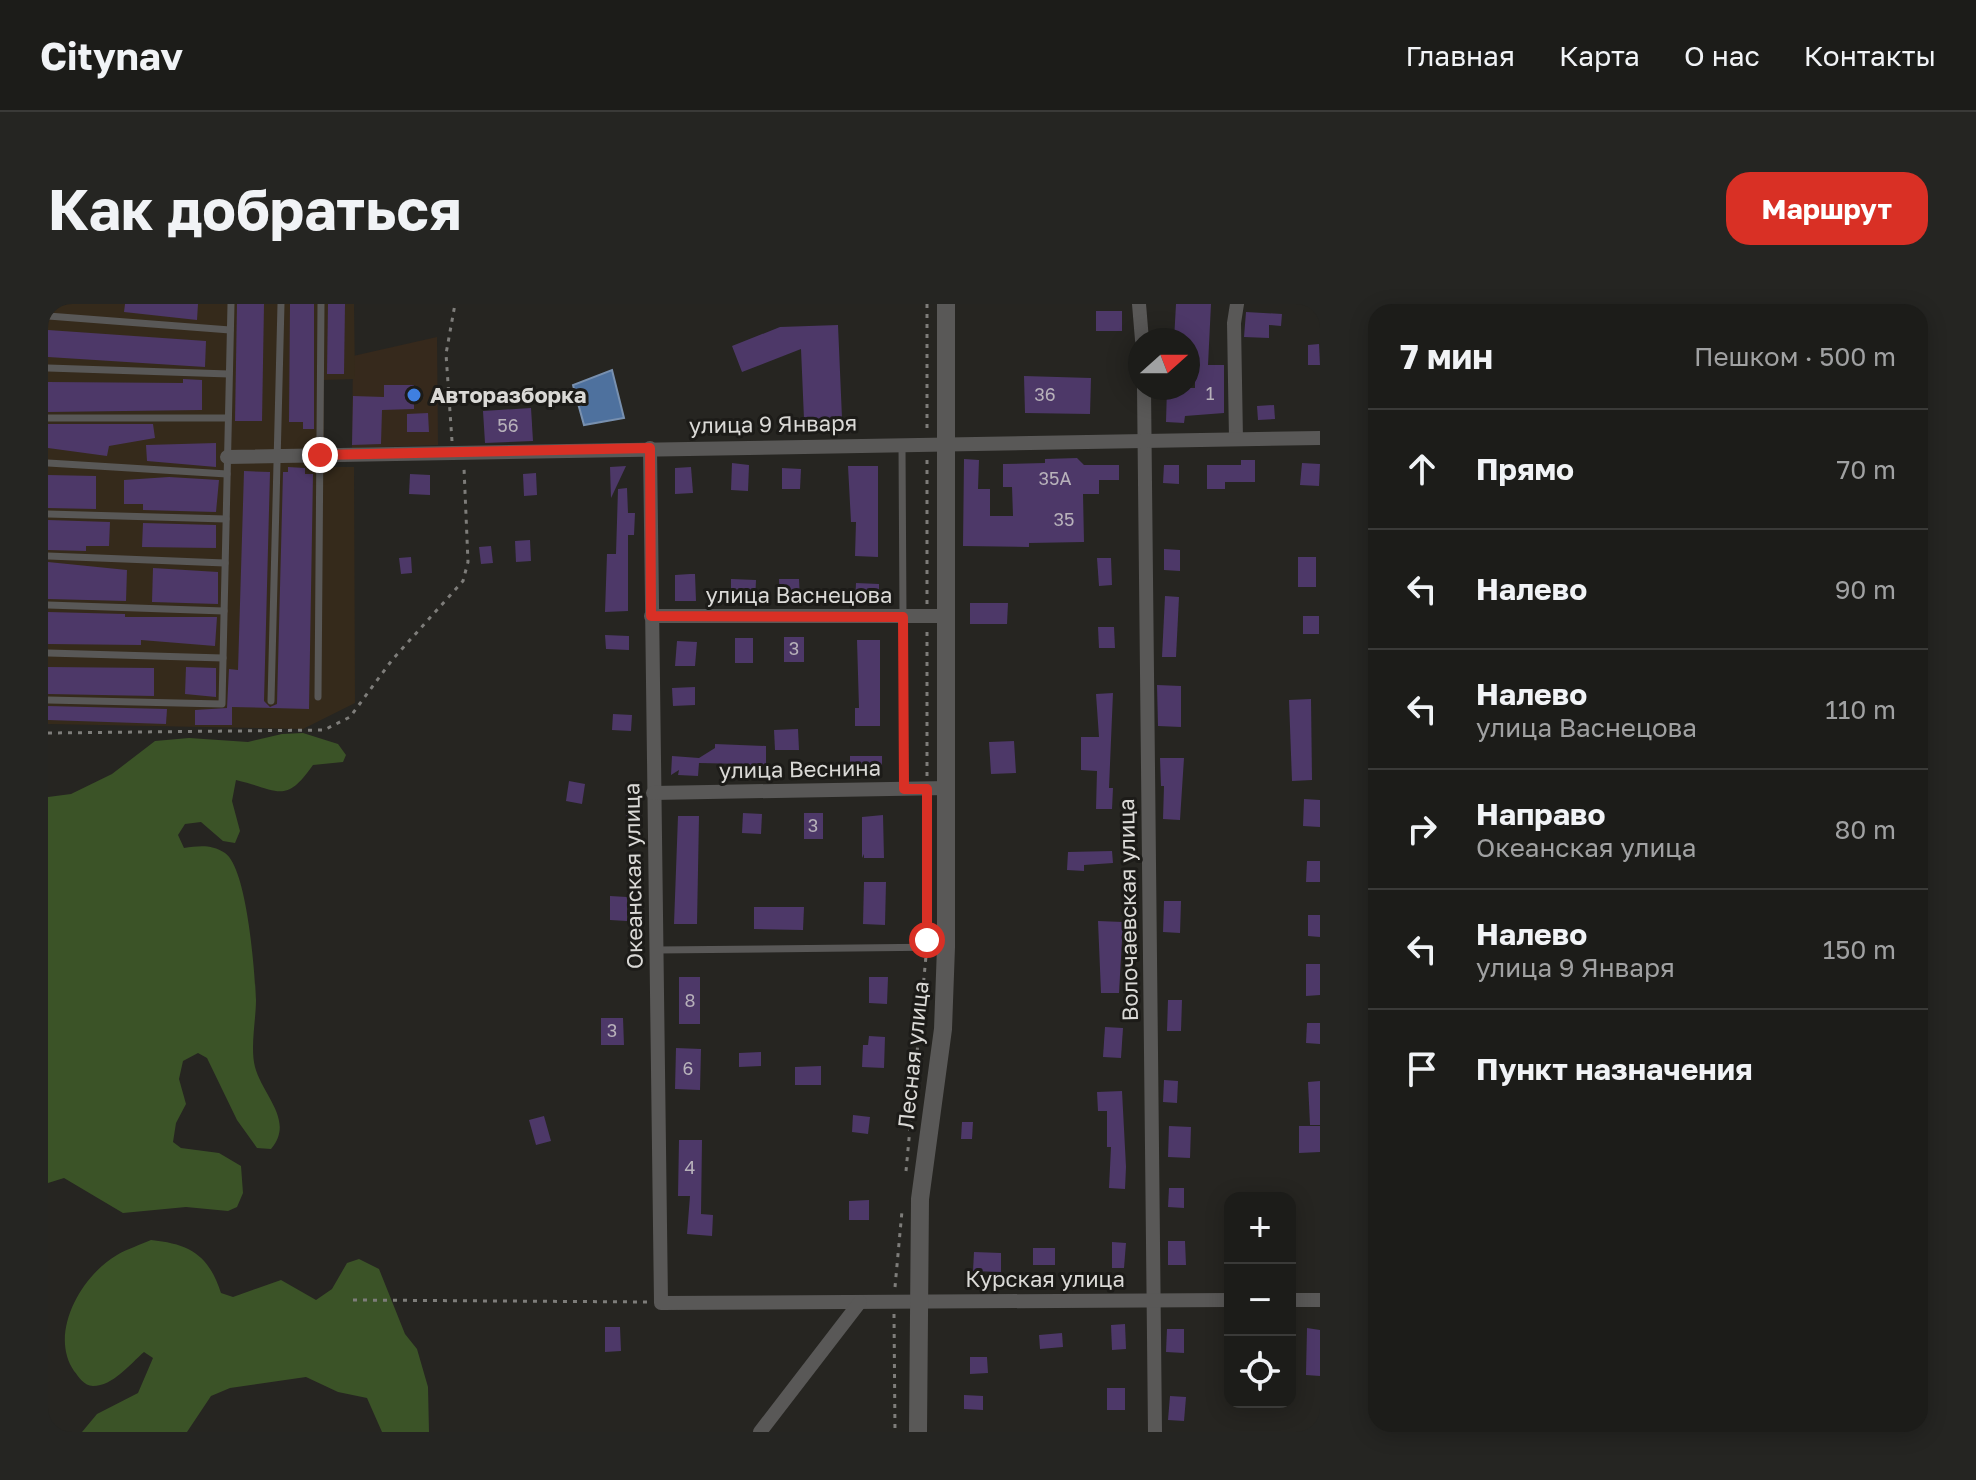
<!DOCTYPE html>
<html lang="ru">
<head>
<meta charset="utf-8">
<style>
	:root { --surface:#1c1c19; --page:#252522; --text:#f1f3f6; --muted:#a0a1a2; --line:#3a3a38; --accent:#d93025 }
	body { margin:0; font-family:"Golos Text",sans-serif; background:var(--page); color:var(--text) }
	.controls { position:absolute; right:24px; bottom:24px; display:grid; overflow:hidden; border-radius:16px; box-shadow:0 4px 20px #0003 }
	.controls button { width:72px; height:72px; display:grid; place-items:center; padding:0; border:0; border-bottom:2px solid var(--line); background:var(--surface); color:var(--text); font:40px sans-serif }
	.compass { position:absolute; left:1080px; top:24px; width:72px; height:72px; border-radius:50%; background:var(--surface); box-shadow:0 4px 20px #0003; rotate:69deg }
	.stop { position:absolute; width:24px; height:24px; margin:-18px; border:6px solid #d93025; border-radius:50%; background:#fff }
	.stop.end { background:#d93025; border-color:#fff; box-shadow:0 2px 8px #0008 }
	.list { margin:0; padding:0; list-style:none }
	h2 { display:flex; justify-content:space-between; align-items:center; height:104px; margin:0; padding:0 32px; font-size:34px }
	h2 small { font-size:26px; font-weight:400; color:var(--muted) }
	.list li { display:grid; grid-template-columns:52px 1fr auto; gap:24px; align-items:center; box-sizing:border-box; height:120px; padding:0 32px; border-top:2px solid var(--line) }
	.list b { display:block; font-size:30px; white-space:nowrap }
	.list p { margin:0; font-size:26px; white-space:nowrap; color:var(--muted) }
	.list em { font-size:26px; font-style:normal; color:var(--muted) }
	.icon { flex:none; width:44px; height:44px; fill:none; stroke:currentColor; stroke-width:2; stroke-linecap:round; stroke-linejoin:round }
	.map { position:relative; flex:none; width:1272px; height:1128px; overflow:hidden; border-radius:24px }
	header { display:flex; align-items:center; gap:48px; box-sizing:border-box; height:112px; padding:0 40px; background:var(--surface); border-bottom:2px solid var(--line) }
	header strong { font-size:38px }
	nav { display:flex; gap:44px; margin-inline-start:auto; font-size:28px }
	.intro { display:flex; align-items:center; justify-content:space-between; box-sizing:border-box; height:192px; padding:0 48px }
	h1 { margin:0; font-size:56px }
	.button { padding:20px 36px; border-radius:24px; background:var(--accent); color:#fff; font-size:28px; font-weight:700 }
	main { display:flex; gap:48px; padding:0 48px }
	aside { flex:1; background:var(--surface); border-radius:24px; box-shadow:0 4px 20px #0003 }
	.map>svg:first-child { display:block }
	.commercial { fill:#36291c }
	.industrial { fill:#352a1b }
	.green { fill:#3b5327 }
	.water { fill:#4e719e; stroke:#7890af; stroke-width:2 }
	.building { fill:#4d3868 }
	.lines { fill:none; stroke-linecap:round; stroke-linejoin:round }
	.path { stroke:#7e7d7a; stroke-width:3; stroke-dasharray:4 6; stroke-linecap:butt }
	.service { stroke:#595857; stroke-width:7 }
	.minor { stroke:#595857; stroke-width:14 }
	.tertiary { stroke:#595857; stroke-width:18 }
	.route { stroke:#d93025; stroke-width:10 }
	.shop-dot { fill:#3f7fe0; stroke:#1c1b18; stroke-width:3 }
	.labels { text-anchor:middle; stroke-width:6; stroke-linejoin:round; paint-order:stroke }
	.number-label { font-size:18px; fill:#b7b1ba }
	.poi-label { font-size:22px; font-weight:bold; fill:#dad9d6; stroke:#1c1b18; text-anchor:start }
	.street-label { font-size:22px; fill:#dad9d6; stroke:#1c1b18 }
</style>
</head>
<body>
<header>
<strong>Citynav</strong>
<nav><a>Главная</a><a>Карта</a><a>О нас</a><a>Контакты</a></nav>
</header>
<div class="intro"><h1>Как добраться</h1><a class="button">Маршрут</a></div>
<main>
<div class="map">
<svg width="1272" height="1128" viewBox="0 0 1272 1128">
	<rect width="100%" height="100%" fill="#262521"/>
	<path class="commercial" d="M389 33 390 141 304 144 305 52Z"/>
	<path class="industrial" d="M0 0H306L307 75 276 76V163H306L307 399 255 425 0 420Z"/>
	<g class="green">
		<path d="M255 429 290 440 298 451 295 458 265 461C237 501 231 486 188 476L184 497 192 527 187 539 175 537 153 518 137 520 130 531 136 544C151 542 163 540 177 549 199 564 207 668 208 696 208 716 202 743 207 763 215 792 247 817 223 845L209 844 189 816 159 754 150 749 135 757 131 775 138 800 128 819 125 838 133 844 171 849 193 862 195 889 189 903 180 907 138 903 75 909 16 874 0 879V493L23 490 64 470 107 437 141 434 200 438 234 430Z"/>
		<path d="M103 936C143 940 161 952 173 989L185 993 233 976 268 996 284 985 299 959 311 955 331 965 357 1030 369 1045 380 1083 381 1128H334L319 1094 290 1088 258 1073 182 1084 163 1092 139 1128H34L49 1110 90 1089 105 1054 96 1048C82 1060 65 1082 45 1082 36 1082 31 1073 26 1067 0 1029 34 971 69 951 79 945 92 941 103 936Z"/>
	</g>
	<path class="water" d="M564 66 576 114 536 121 525 81Z"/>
	<g class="building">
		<path d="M77 0H150L149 16 76 8Z"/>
		<path d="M189 0H216L214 117H187Z"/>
		<path d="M242 0H266V125H255V118H241Z"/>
		<path d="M280 0H297L296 70H279Z"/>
		<path d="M1128 0H1163L1160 61H1176V109L1137 112 1136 119 1118 118 1119 84H1147V53H1140V36H1126Z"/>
		<rect x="1048" y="7" width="26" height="20"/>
		<path d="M1198 8 1234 10 1233 22 1221 21V34L1196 33Z"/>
		<path d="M790 21 794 114 756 115 753 45 694 68 684 42 732 23Z"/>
		<path d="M0 26 158 37 157 63 0 53Z"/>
		<path d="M1271 40 1272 61H1260V41Z"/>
		<path d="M976 72 1043 74 1042 110 977 109Z"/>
		<path d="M135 75 154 76V106L0 108V78L135 79Z"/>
		<path d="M336 81H366V105L334 106 333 140 304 141 305 92 336 93Z"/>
		<path d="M1226 101 1227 115 1210 116 1209 102Z"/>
		<path d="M483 104 485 137 437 139 435 107Z"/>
		<path d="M380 109 381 128H359V110Z"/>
		<path d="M0 120H105L107 134 61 142 59 152 0 144Z"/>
		<path d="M168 139V163L99 157 98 141Z"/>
		<path d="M1029 154 1036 161H1071V176H1051V190H1035L1036 238 981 239V243L915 242 916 155 931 156 930 185H942V212H965L964 183H955V160L997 159V155Z"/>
		<path d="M1193 156H1207V178H1177V185H1159V161H1193Z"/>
		<path d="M684 159 701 161 700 187 683 186Z"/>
		<path d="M1254 159 1272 160 1271 182 1252 181Z"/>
		<path d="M1116 161H1131V180L1115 179Z"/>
		<path d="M578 162 563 194 562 163Z"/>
		<path d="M800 162H830V253L807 252 808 218H803Z"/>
		<path d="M240 163 257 164V170H265L261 405 184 403V421H147V406L179 404 181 365 190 366 196 167 222 168 216 397 222 403 229 400 235 168H240Z"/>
		<path d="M643 163 645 189 627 190V164Z"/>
		<path d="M734 164 753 165 752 185H734Z"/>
		<path d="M488 169 489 191 476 192 475 170Z"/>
		<path d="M362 170 382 171V191L361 190Z"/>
		<path d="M0 171 48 172V205L0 204Z"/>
		<path d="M121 173 171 176 168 208 95 206V200H76V176Z"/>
		<path d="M579 184 580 209H587L586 231H580V307L557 308 559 250H568L570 185Z"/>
		<path d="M0 216 62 218 61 242H38V247L0 246Z"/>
		<path d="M95 219 168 221V244L94 243Z"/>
		<path d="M482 236 483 257 468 258 467 237Z"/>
		<path d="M443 242 445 259 433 260 431 243Z"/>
		<path d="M1116 245 1132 246V267L1116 266Z"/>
		<path d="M363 253 364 269 353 270 351 254Z"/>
		<rect x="1250" y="253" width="18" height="30"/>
		<path d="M1049 254H1063L1064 281 1051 282Z"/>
		<path d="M0 258 79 266 78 297 0 295Z"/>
		<path d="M105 264 170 268V300L104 298Z"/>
		<path d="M642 270H647L648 297H627V271Z"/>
		<path d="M683 275 708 276 707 298H683Z"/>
		<path d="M731 275H751L752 297H732Z"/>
		<path d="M808 279 831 280V300H807Z"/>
		<path d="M1117 292 1131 293 1128 353H1114Z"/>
		<path d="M922 299H960L959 320H922Z"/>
		<path d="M0 308 77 310V313H169L167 342 93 336V341L0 340Z"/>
		<rect x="1255" y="312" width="16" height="18"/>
		<path d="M1050 323H1066L1067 344H1051Z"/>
		<path d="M557 331 581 332V346L558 345Z"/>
		<rect x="736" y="333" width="20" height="25"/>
		<rect x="687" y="334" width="18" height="25"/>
		<path d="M809 336H832V422H807V404H811Z"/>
		<path d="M629 337 649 338 647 362H627Z"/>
		<path d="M0 363 106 364V392L0 390Z"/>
		<path d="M138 363 168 364V393L137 390Z"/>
		<path d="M1109 381 1133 382V423L1110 422Z"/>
		<path d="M647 383V401L625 402 624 384Z"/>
		<path d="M1065 389 1061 484H1065L1064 505H1048L1049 467 1033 466V433H1051L1048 390Z"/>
		<path d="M1263 395 1264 476 1244 477 1241 396Z"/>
		<path d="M0 402 119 405 118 420 0 416Z"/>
		<path d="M565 410 584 411 583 427 564 426Z"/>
		<path d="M750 425 751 446H727L726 426Z"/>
		<path d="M966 437 968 469 943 470 941 438Z"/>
		<path d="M667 440 718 442V473H698V460L651 459 650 472 630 471 631 466 623 471 624 452 651 454 667 444Z"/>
		<rect x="802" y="452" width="32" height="19"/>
		<path d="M1112 454H1136L1132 516 1115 515 1116 482H1113Z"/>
		<path d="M521 477 537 480 534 500 518 497Z"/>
		<path d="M1256 495 1272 496V523L1255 522Z"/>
		<path d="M579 502H593L592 520 578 519Z"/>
		<path d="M695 509 714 510 713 530 694 529Z"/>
		<rect x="756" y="509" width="19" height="26"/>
		<path d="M835 511 836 554H816V550L814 554V513Z"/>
		<path d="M630 512H651L649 620H626Z"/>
		<path d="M1064 547 1065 559 1036 561V567L1019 566 1020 548Z"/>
		<path d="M1259 557H1272V578H1258Z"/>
		<path d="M816 578H838L837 621 815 620Z"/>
		<path d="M562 592 579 593V617L562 616Z"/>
		<path d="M1116 597H1133L1132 629 1115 628Z"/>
		<path d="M706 603H756L755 626 706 625Z"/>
		<path d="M1260 611H1272V633L1260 632Z"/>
		<path d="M1050 617 1075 618 1071 689H1053Z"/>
		<path d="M1258 660H1272V691L1258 692Z"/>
		<rect x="631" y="673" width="21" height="47"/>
		<path d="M821 673H840L839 700 821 699Z"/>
		<path d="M1120 696H1134L1133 727H1119Z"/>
		<path d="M553 714H575L576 741H553Z"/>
		<path d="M1259 719H1272V740L1258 739Z"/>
		<path d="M1057 723 1075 724 1073 754 1055 753Z"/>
		<path d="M821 732 837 733 836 764 814 763 815 741H820Z"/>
		<path d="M628 744 653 745 652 786 627 785Z"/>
		<path d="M713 748V762L691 763V749Z"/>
		<path d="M773 762V781H747V763Z"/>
		<path d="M1116 776 1130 777 1129 799 1115 798Z"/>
		<path d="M1272 777V821H1262L1260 778Z"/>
		<path d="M1074 787 1078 863 1077 885 1061 884 1063 843H1059V807H1050L1049 788Z"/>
		<path d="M805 811 822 813 820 830 804 828Z"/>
		<path d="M496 812 503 837 488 841 481 816Z"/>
		<path d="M914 818H925L924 835H913Z"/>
		<path d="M1121 822 1143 823 1142 854 1120 853Z"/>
		<path d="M1251 822H1272V848L1251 849Z"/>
		<path d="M631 836H654L653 910 665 911 664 932 639 930 642 892H630Z"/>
		<path d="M1121 884H1136V904L1120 903Z"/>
		<path d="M821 896V916H801V897Z"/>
		<path d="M1120 937H1137L1138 961H1120Z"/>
		<path d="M1064 938 1078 939 1076 964H1064Z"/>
		<rect x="985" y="944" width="22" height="17"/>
		<path d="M926 948 953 949V968L925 967Z"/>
		<path d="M1077 1020 1078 1045 1064 1046 1063 1021Z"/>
		<path d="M557 1023H572L573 1047 557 1048Z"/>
		<path d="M1259 1024 1272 1026V1072L1258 1071Z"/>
		<path d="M1119 1025H1136V1049L1118 1048Z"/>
		<path d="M1014 1029 1015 1043 992 1045 991 1031Z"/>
		<path d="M922 1053H939L940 1069 922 1070Z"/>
		<rect x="1059" y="1084" width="18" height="22"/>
		<path d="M916 1091 935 1092V1106L916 1105Z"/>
		<path d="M1122 1092 1138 1093 1136 1117 1120 1116Z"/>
	</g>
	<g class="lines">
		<g class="path">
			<path d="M879 0V128"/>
			<path d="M404 137 398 50 407 0"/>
			<path d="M879 156V300"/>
			<path d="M0 429 276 426 302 413 344 356 415 277 420 258 416 164"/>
			<path d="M879 472V324"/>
			<path d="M879 500V632"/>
			<path d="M858 867 878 652"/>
			<path d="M847 983 854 907"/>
			<path d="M305 996 601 998"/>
			<path d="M846 1010 847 1128"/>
		</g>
		<g class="service">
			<path d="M0 12 182 26"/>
			<path d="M0 64 181 70"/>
			<path d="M0 114H180"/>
			<path d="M854 142 856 485"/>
			<path d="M0 159 179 170"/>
			<path d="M0 210 178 215"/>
			<path d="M0 252 177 259"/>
			<path d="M0 301 176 307"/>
			<path d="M0 349 175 354"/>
			<path d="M270 393 273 0"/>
			<path d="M0 396 174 400 183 0"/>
			<path d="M223 397 233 0"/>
			<path d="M609 646 898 643"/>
		</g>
		<g class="minor">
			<path d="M1091 0 1094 36"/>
			<path d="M1096 84 1107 1128"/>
			<path d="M1188 135 1186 19 1189 0"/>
			<path d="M602 144 613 999 1182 996"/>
			<path d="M179 153 1272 134"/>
			<path d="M603 312H899"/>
			<path d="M605 489 899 484"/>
			<path d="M1242 996H1272"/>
			<path d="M712 1128 812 998"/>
		</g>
		<path class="tertiary" d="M870 1128 872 895 895 725 898 643V0"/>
	</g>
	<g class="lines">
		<path class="route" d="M272 151 602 144 603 312 855 313 856 485H879V636"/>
	</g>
	<circle class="shop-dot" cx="366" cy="91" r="8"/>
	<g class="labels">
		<g class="number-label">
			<text x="1162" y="96">1</text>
			<text x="997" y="97">36</text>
			<text x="460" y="128">56</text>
			<text x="1007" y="181">35А</text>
			<text x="1016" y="222">35</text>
			<text x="746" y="351">3</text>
			<text x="765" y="528">3</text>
			<text x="642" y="703">8</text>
			<text x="564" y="733">3</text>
			<text x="640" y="771">6</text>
			<text x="642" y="870">4</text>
		</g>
		<g class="poi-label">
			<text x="382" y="99">Авторазборка</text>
		</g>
		<g class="street-label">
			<text transform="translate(725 120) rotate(-1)" y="8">улица 9 Января</text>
			<text x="751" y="299">улица Васнецова</text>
			<text transform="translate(752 465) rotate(-1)" y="8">улица Веснина</text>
			<text transform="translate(585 572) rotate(-91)" y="8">Океанская улица</text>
			<text transform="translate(1080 606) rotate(-91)" y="8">Волочаевская улица</text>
			<text transform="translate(865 751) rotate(-84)" y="8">Лесная улица</text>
			<text x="997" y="983">Курская улица</text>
		</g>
	</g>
</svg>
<div class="controls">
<button>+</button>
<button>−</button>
<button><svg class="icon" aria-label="locate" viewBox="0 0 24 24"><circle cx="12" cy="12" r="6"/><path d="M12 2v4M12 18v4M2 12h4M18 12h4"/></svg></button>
</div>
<svg class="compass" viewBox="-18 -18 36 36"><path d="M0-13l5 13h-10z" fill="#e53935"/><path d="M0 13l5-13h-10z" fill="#a0a1a2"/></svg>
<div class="stop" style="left:879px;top:636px"></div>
<div class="stop end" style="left:272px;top:151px"></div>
</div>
<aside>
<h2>7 мин<small>Пешком · 500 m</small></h2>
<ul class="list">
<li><svg class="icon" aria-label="ahead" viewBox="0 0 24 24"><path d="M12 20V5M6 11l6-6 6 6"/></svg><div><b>Прямо</b></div><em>70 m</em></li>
<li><svg class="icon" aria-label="left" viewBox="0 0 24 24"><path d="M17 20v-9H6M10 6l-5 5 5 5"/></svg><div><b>Налево</b></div><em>90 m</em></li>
<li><svg class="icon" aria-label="left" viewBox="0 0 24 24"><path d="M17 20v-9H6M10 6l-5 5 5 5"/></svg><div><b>Налево</b><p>улица Васнецова</p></div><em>110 m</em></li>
<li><svg class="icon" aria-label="right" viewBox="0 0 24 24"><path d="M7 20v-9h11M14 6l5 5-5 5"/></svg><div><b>Направо</b><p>Океанская улица</p></div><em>80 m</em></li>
<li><svg class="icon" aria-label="left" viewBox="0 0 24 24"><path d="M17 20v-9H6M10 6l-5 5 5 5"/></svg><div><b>Налево</b><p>улица 9 Января</p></div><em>150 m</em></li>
<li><svg class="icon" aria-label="arrive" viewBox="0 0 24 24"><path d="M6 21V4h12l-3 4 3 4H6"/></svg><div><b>Пункт назначения</b></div></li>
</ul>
</aside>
</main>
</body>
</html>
